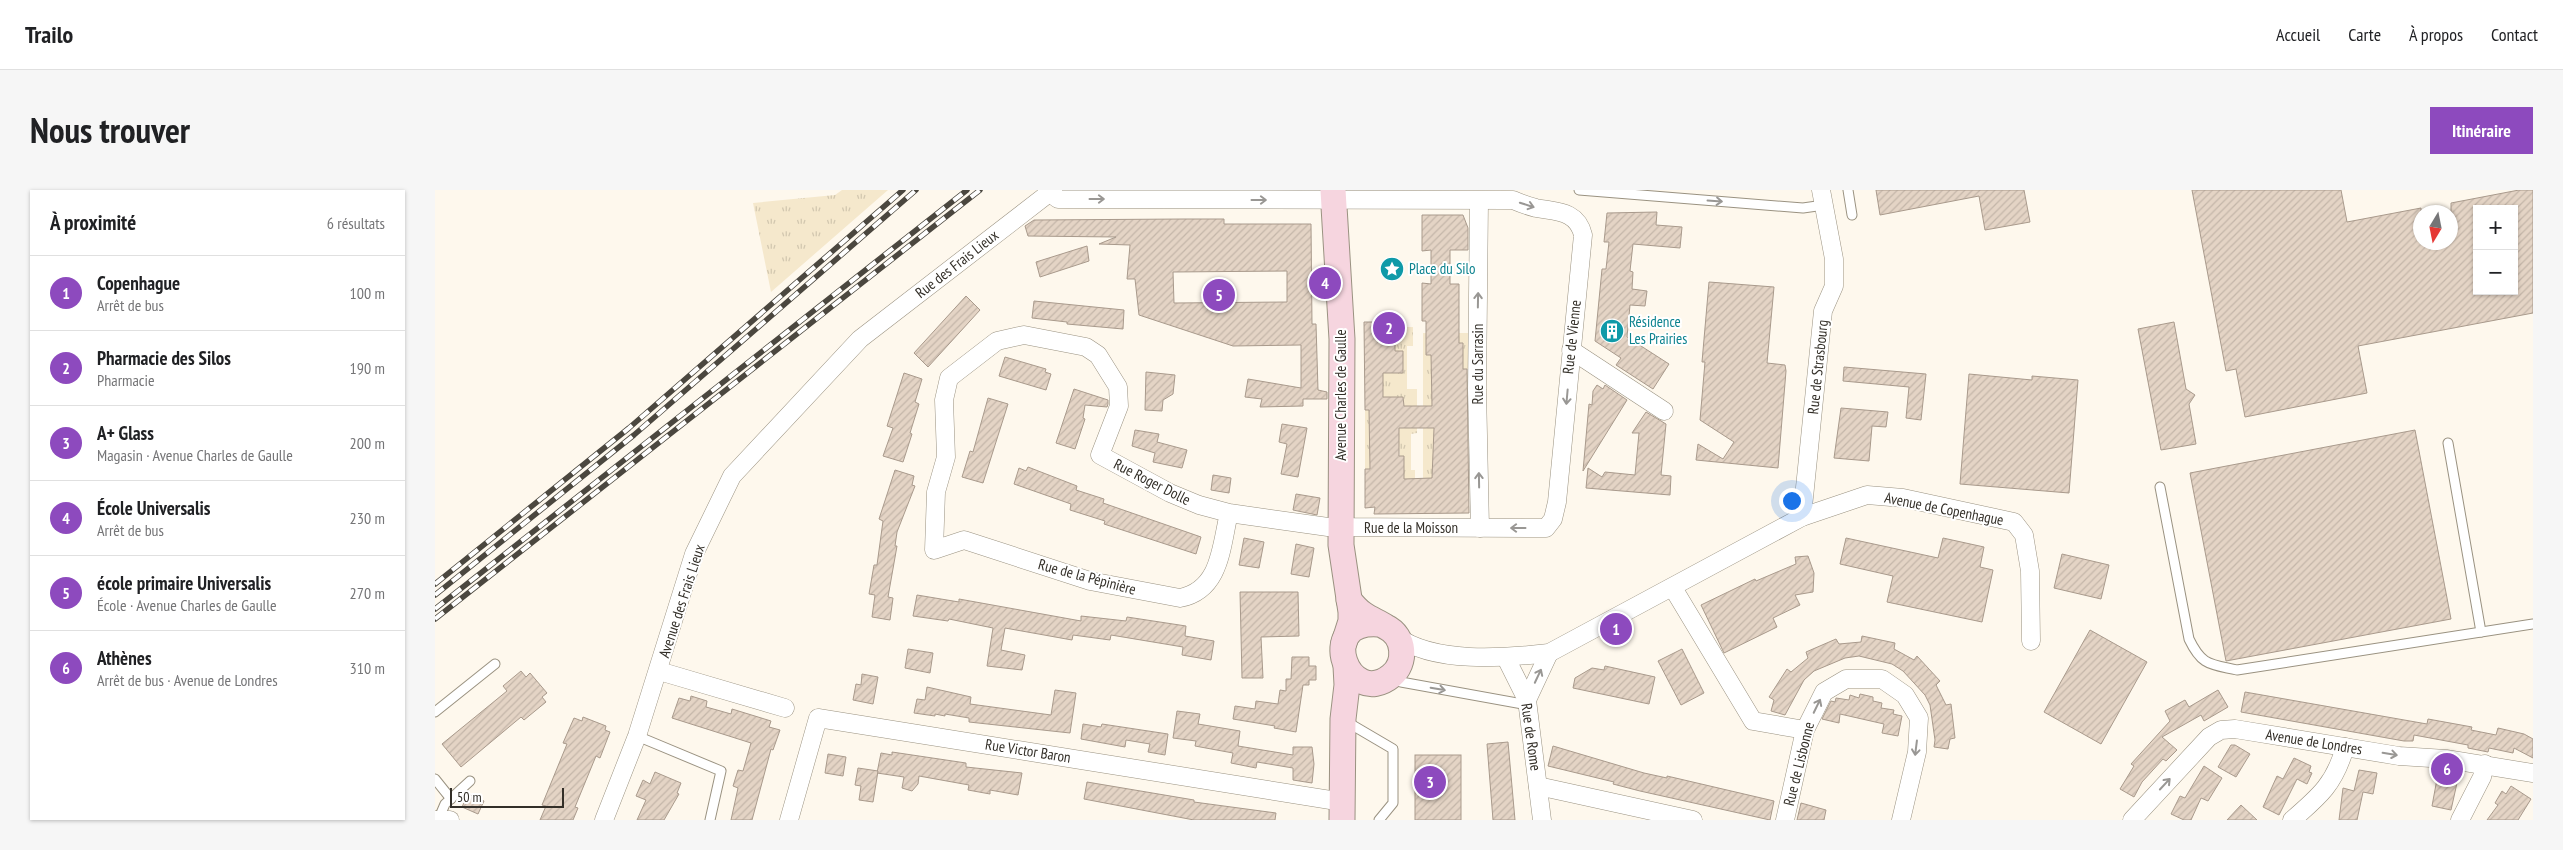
<!DOCTYPE html>
<html lang="fr">
<head>
<meta charset="utf-8">
<style>
	:root { --surface:#fff; --page:#f6f6f6; --text:#202124; --muted:#757577; --line:#e0e0e0; --accent:#8d4abe }
	body { margin:0; font-family:"PT Sans Narrow",sans-serif; background:var(--page); color:var(--text) }
	.controls { position:absolute; right:15px; top:15px; display:grid; overflow:hidden; border-radius:0px; box-shadow:0 1px 4px #0004 }
	.controls button { width:45px; height:45px; display:grid; place-items:center; padding:0; border:0; border-bottom:1px solid var(--line); background:var(--surface); color:var(--text); font:25px sans-serif }
	.compass { position:absolute; left:1978px; top:15px; width:45px; height:45px; border-radius:50%; background:var(--surface); box-shadow:0 1px 4px #0004; rotate:190deg }
	.scale { position:absolute; left:15px; bottom:12px; width:114px; box-sizing:border-box; padding-left:5px; border:2px solid #332f28; border-top:0; font-size:14px; line-height:18px; white-space:nowrap; color:#332f28; -webkit-text-stroke:4px #fff; paint-order:stroke }
	.you { position:absolute; left:1356px; top:310px; width:18px; height:18px; margin:-12px; border:4px solid #fff; border-radius:50%; background:#1a73e8; box-shadow:0 0 0 8px #1a73e833 }
	.badge { display:grid; place-items:center; width:32px; height:32px; border-radius:50%; background:var(--accent); color:#fff; font-size:16px; font-weight:700 }
	.pin { position:absolute; translate:-50% -50%; border:2px solid #fff; box-shadow:0 1px 5px #0006 }
	.list { margin:0; padding:0; list-style:none }
	h2 { display:flex; justify-content:space-between; align-items:center; height:65px; margin:0; padding:0 20px; font-size:21px }
	h2 small { font-size:16px; font-weight:400; color:var(--muted) }
	.list li { display:grid; grid-template-columns:32px 1fr auto; gap:15px; align-items:center; box-sizing:border-box; height:75px; padding:0 20px; border-top:1px solid var(--line) }
	.list b { display:block; font-size:19px; white-space:nowrap }
	.list p { margin:0; font-size:16px; white-space:nowrap; color:var(--muted) }
	.list em { font-size:16px; font-style:normal; color:var(--muted) }
	.map { position:relative; flex:none; width:2098px; height:630px; overflow:hidden; border-radius:0px }
	header { display:flex; align-items:center; gap:30px; box-sizing:border-box; height:70px; padding:0 25px; background:var(--surface); border-bottom:1px solid var(--line) }
	header strong { font-size:24px }
	nav { display:flex; gap:28px; margin-inline-start:auto; font-size:18px }
	.intro { display:flex; align-items:center; justify-content:space-between; box-sizing:border-box; height:120px; padding:0 30px }
	h1 { margin:0; font-size:35px }
	.button { padding:12px 22px; border-radius:0px; background:var(--accent); color:#fff; font-size:18px; font-weight:700 }
	main { display:flex; gap:30px; padding:0 30px }
	aside { flex:1; background:var(--surface); border-radius:0px; box-shadow:0 1px 4px #0004 }
	.map>svg:first-child { display:block }
	.grass { fill:url(#grass-tufts) }
	.building { fill:url(#building-hatch); stroke:#a99a8c; fill-rule:evenodd }
	.lines { fill:none; stroke-linecap:round; stroke-linejoin:round }
	.lane-casing { stroke:#9a9281; stroke-width:11 }
	.street-casing { stroke:#9a9281; stroke-width:19 }
	.secondary-casing { stroke:#9a9281; stroke-width:27 }
	.lane { stroke:#fff; stroke-width:9 }
	.street { stroke:#fff; stroke-width:18 }
	.secondary { stroke:#f6d5df; stroke-width:25 }
	.rail-casing { stroke:#4b473f; stroke-width:5.5 }
	.rail { stroke:#fff; stroke-width:4; stroke-dasharray:11; stroke-linecap:butt }
	.oneway { stroke:#999794 }
	.labels { text-anchor:middle; stroke-width:4; stroke-linejoin:round; paint-order:stroke }
	.street-label { font-size:15px; fill:#332f28; stroke:#fff }
	.culture-label { font-size:15px; fill:#0d838f; stroke:#fff; text-anchor:start }
</style>
</head>
<body>
<header>
<strong>Trailo</strong>
<nav><a>Accueil</a><a>Carte</a><a>À propos</a><a>Contact</a></nav>
</header>
<div class="intro"><h1>Nous trouver</h1><a class="button">Itinéraire</a></div>
<main>
<aside>
<h2>À proximité<small>6 résultats</small></h2>
<ul class="list">
<li><span class="badge">1</span><div><b>Copenhague</b><p>Arrêt de bus</p></div><em>100 m</em></li>
<li><span class="badge">2</span><div><b>Pharmacie des Silos</b><p>Pharmacie</p></div><em>190 m</em></li>
<li><span class="badge">3</span><div><b>A+ Glass</b><p>Magasin · Avenue Charles de Gaulle</p></div><em>200 m</em></li>
<li><span class="badge">4</span><div><b>École Universalis</b><p>Arrêt de bus</p></div><em>230 m</em></li>
<li><span class="badge">5</span><div><b>école primaire Universalis</b><p>École · Avenue Charles de Gaulle</p></div><em>270 m</em></li>
<li><span class="badge">6</span><div><b>Athènes</b><p>Arrêt de bus · Avenue de Londres</p></div><em>310 m</em></li>
</ul>
</aside>
<div class="map">
<svg width="2098" height="630" viewBox="0 0 2098 630">
	<defs>
		<pattern id="grass-tufts" width="24" height="20" patternUnits="userSpaceOnUse" patternTransform="scale(1.25)"><rect width="24" height="20" fill="#f5e8cc"/><path d="M3 7l-1-3M5 7V3M7 7l1-3M15 17l-1-3M17 17v-4M19 17l1-3" fill="none" stroke="#d2c7af"/></pattern>
		<pattern id="building-hatch" width="6" height="6" patternUnits="userSpaceOnUse" patternTransform="scale(1.25)"><rect width="6" height="6" fill="#e4d4c5"/><path d="M-1 1l2-2M0 6l6-6M5 7l2-2" fill="none" stroke="#c4b6a9"/></pattern>
	</defs>
	<rect width="100%" height="100%" fill="#fef8ed"/>
	<g class="grass">
		<path d="M407 0H453L336 102 318 13 400 5Z"/>
		<path d="M960 137H978V156H972V199H982V243L976 244V280H980V316L969 307 964 256H947L935 266V279H930V220H934L948 238H980V216H969L968 207H948V199L930 183H968V162L960 161Z"/>
		<path d="M988 143H1033V179H1028V153H1000C1004 175 997 200 997 223L988 229Z"/>
		<path d="M988 236H1029L1002 274H997V288L988 295Z"/>
	</g>
	<g class="building">
		<path d="M1441 0H1589L1595 32 1550 40 1544 6 1445 25Z"/>
		<path d="M1757 0H1906L1912 32 1986 18V52H2016V13L2084 0H2098V123L1923 156 1932 203 1810 227 1801 179 1791 181ZM2042 19H2079V101H2042Z"/>
		<path d="M1222 22 1221 35 1247 37 1245 58 1198 54 1195 81 1198 82 1197 99 1212 101 1210 116 1195 115 1192 147 1234 174 1218 199 1181 175 1186 168 1160 151 1167 79H1171L1174 52H1169L1172 23Z"/>
		<path d="M987 25H1028L1033 38V60H1015V94H1024V153H1028V179H1032L1034 323 939 324 940 317 930 318V279H935L934 220H930L929 132H960V161H968V183H948V207H968L969 216H997L996 165H991V131H987V93L996 94V60L987 61ZM964 238H999L997 288 969 289V266H964Z"/>
		<path d="M748 29H789V34H876L877 134H881L883 200 892 202V209H868V216L825 217 827 209 810 207 813 189 866 198V155L798 156 704 125 700 89H692L695 55 664 54 681 47 593 46 590 36 599 30ZM852 81V112L739 113 738 82Z"/>
		<path d="M652 56 654 71 605 87 601 72Z"/>
		<path d="M1274 92 1339 97 1332 173 1350 175 1351 181 1343 278 1261 270 1263 254 1288 269 1299 252 1265 230 1270 172H1267Z"/>
		<path d="M531 106 545 120 493 177 479 163Z"/>
		<path d="M599 111 689 120 688 139 632 134V132L597 128Z"/>
		<path d="M1739 132 1751 199 1760 205 1754 214 1761 254 1726 260 1703 139Z"/>
		<path d="M570 167 611 179 610 182 616 184 611 200 564 186Z"/>
		<path d="M1409 177 1491 184 1486 230 1471 228 1474 197 1408 191Z"/>
		<path d="M711 182 740 185 738 204 728 210 727 221 710 220Z"/>
		<path d="M469 183 487 189 480 212 484 214 475 243 477 244 468 272 448 266 458 238 452 236Z"/>
		<path d="M1534 184 1597 190V186L1643 190 1634 303 1525 294Z"/>
		<path d="M1162 195 1168 199 1170 195 1192 210 1148 281 1154 214 1157 215 1158 201Z"/>
		<path d="M639 199 673 210V214L672 217 650 215 648 228 650 229 640 259 621 253Z"/>
		<path d="M553 208 573 214 548 293 527 287 535 261 538 262Z"/>
		<path d="M1406 218 1453 222 1451 237 1437 236 1434 271 1399 268Z"/>
		<path d="M1211 222 1231 234 1226 285 1236 286 1235 305 1151 298 1153 278 1167 287 1170 282 1200 285 1204 243H1197Z"/>
		<path d="M847 234 872 238 863 287 846 284 852 254 844 252Z"/>
		<path d="M700 240 724 244 722 252 752 260 747 278 718 272 720 263 697 256Z"/>
		<path d="M1980 240 2016 429 1791 471 1755 283Z"/>
		<path d="M593 277 642 296 641 300 669 309 668 313 766 347 761 364 669 334 670 331 635 320 636 314 579 294 584 278 591 281Z"/>
		<path d="M460 280 479 286 477 295 480 296 462 342 460 356H462L453 407 458 408 455 430 437 427 440 405 434 404 439 375H442L448 331 444 329Z"/>
		<path d="M778 285 796 288 794 303 776 300Z"/>
		<path d="M861 304 885 308 882 325 858 320Z"/>
		<path d="M809 348 829 352 824 378 804 375Z"/>
		<path d="M1411 348 1503 368 1508 348 1549 357 1545 377 1558 380 1547 432 1452 412 1458 386 1405 374Z"/>
		<path d="M861 354 879 358 874 387 856 384Z"/>
		<path d="M1627 364 1674 375 1666 409 1619 398Z"/>
		<path d="M1373 366 1379 383 1378 402 1360 405 1365 415 1338 428 1342 437 1289 463 1266 415 1320 389 1321 391 1361 374 1360 367Z"/>
		<path d="M805 402H863L864 446 826 447 828 488H807Z"/>
		<path d="M482 405 524 412V409L646 431V426L691 431 692 427 751 436 750 446 779 451 776 470 747 465 748 457 676 445 675 450 638 445 637 450 570 438 566 460 590 465 587 480 552 476 558 438 514 429 513 431 478 426Z"/>
		<path d="M1655 440 1712 472 1666 554 1609 522Z"/>
		<path d="M1427 446 1460 453 1459 459 1479 470 1482 466 1505 491 1501 495 1511 515 1516 514 1520 548 1515 549 1513 559 1499 557 1500 550 1495 515 1490 505 1468 481 1457 474 1424 466 1410 468 1379 481 1369 490 1350 525 1336 521 1339 510 1334 507 1352 479 1356 482 1373 468 1371 462 1401 449 1404 454 1426 452Z"/>
		<path d="M473 459 498 463 495 483 470 478Z"/>
		<path d="M1247 459 1269 503 1246 515 1223 471Z"/>
		<path d="M857 467H874V476H881V490H874V495H868L861 542 839 538 840 536 798 529 800 516 820 519 821 511 843 514 845 500 851 501V489H856Z"/>
		<path d="M1170 476 1220 487 1214 514 1138 498 1140 488 1157 478 1169 480Z"/>
		<path d="M86 481 91 487 95 483 112 503 107 507 111 512 89 530 86 527 26 577 7 554 72 501 68 496Z"/>
		<path d="M427 484 443 487 438 514 418 510 421 494 426 495Z"/>
		<path d="M492 497 536 507 535 514 616 525 620 500 641 503 635 543 534 532V528L510 524V526L500 524V526L479 523 482 509 490 510Z"/>
		<path d="M1783 500 1793 517 1769 531 1766 525 1727 547 1742 560 1731 571 1728 569 1707 592 1699 607 1685 599 1699 576 1696 574 1735 531 1730 521 1750 510 1754 517Z"/>
		<path d="M1810 502 1992 534 1993 529 2037 537 2036 540 2061 545 2063 538 2089 544 2098 549V568L2079 558 2078 563 2054 558 2053 562 2033 558V555L1979 545 1978 551H1969L1806 522Z"/>
		<path d="M1425 504 1438 507V511L1447 513 1446 518 1459 520 1458 524 1467 526 1463 546 1447 543 1449 534 1405 524 1404 533 1387 529 1396 511 1400 512 1401 508 1414 510 1415 505 1424 508Z"/>
		<path d="M256 506 272 511 271 517 282 520 296 524 297 519 336 531 334 537 345 540 338 560 336 559 317 630H296L303 598 298 596 303 580 308 581 316 553 237 528 244 508 255 511Z"/>
		<path d="M742 521 765 524 763 534 805 541 803 556 858 565V557H877L879 574 877 593 858 590V578L822 572 821 578 796 573 798 563 760 556 761 551 738 548Z"/>
		<path d="M148 527 171 536 170 540 175 542 165 568 161 566 140 617 143 618 138 630H105L111 616 107 615 132 554 128 553 139 528 147 531Z"/>
		<path d="M648 534 666 537 667 534 733 544 730 565 713 562 715 554 691 550 690 557 646 549Z"/>
		<path d="M1073 552 1080 630H1058L1052 554Z"/>
		<path d="M1796 555H1800L1815 564 1801 587 1783 577Z"/>
		<path d="M1118 556 1209 583 1232 588V586L1339 611 1335 630 1205 601 1178 594 1179 592 1113 576Z"/>
		<path d="M457 562 531 573V577L587 583 583 605 555 600V604L533 600 534 595 484 586 483 594 477 601 467 598 469 587 442 583 446 563 457 565Z"/>
		<path d="M393 564 411 567 408 586 390 583Z"/>
		<rect x="980" y="565" width="46" height="65"/>
		<path d="M1859 568 1876 576 1874 582 1877 583 1872 594 1862 589 1844 625 1828 617 1842 586 1848 589Z"/>
		<path d="M1769 576 1787 588 1773 611 1766 608 1756 630H1749L1736 624 1745 606 1750 608Z"/>
		<path d="M423 578 443 581 438 612 424 610 426 596 420 595Z"/>
		<path d="M1924 580 1942 583 1938 604 1928 602 1922 630H1904L1908 598 1919 601Z"/>
		<path d="M220 582 246 593 242 603 244 604 229 630H202L211 610 201 606 208 590 215 594Z"/>
		<path d="M2002 589 2022 593 2016 620 1997 616Z"/>
		<path d="M652 592 759 610V612L841 623 840 630H759L649 609Z"/>
		<path d="M2076 596 2096 609 2083 630H2052L2063 615 2060 613 2067 601 2071 604Z"/>
		<path d="M33 604 49 611 43 624 27 617Z"/>
		<path d="M1366 613 1391 620 1389 630H1362Z"/>
		<path d="M1806 615 1822 630H1792Z"/>
	</g>
	<g class="lines">
		<g class="lane-casing">
			<g id="lane">
				<path d="M1144 0 1368 18 1389 15"/>
				<path d="M1413 0 1417 25"/>
				<path d="M2013 253 2046 442"/>
				<path d="M1725 297 1754 449C1767 476 1775 474 1802 480L2098 434"/>
				<path d="M959 487 966 492 1093 515"/>
				<path d="M0 522 60 474"/>
				<path d="M912 532 958 559V613L944 630"/>
				<path d="M202 546 286 581 275 630"/>
				<path d="M0 589 16 609"/>
				<path d="M4 628 10 614 35 591"/>
			</g>
		</g>
		<g class="street-casing">
			<g id="street">
				<path d="M615 3 623 9 1078 10C1085 13 1093 16 1101 18 1121 22 1142 20 1148 45L1122 312 1118 329 1111 338 893 337 794 323 764 315 735 303 665 265 684 216 683 197 663 165 651 157 589 145 562 151 514 188 509 210 511 267 501 302 499 360 529 350 655 391 745 408C786 400 786 356 794 323"/>
				<path d="M1044 11 1042 200 1045 338"/>
				<path d="M1136 160 1229 221"/>
				<path d="M1367 327 1388 121 1399 96V69L1386 0"/>
				<path d="M1238 398 1318 531 1370 540"/>
				<path d="M961 446C999 474 1069 468 1114 463L1367 327 1432 305 1468 308 1579 332 1589 345 1595 381 1596 451"/>
				<path d="M1071 468 1092 510 1107 630"/>
				<path d="M224 481 350 518"/>
				<path d="M1092 510 1114 463"/>
				<path d="M1103 596 1258 630"/>
				<path d="M0 630H15"/>
				<path d="M169 630 202 546 259 364 297 286 425 149 618 0"/>
				<path d="M354 630 383 528 908 612"/>
				<path d="M1350 630 1370 540 1389 502 1411 489H1447L1470 505 1484 528 1482 562 1466 630"/>
				<path d="M1697 630 1774 547 1786 540 1800 539 1964 566 2011 569 2098 583"/>
				<path d="M1857 630C1885 606 1900 593 1910 557"/>
				<path d="M2025 630 2047 587 2050 574"/>
			</g>
		</g>
		<g class="secondary-casing">
			<g id="secondary">
				<path d="M898 0 907 149 906 355 916 422V431L909 453"/>
				<path d="M914 410C918 415 922 420 928 424 935 429 943 432 951 437 970 446 972 473 956 486 914 520 879 430 943 434"/>
				<path d="M907 630 908 529 912 495 911 476"/>
			</g>
		</g>
		<use href="#lane" class="lane"/>
		<use href="#street" class="street"/>
		<use href="#secondary" class="secondary"/>
		<g class="rail-casing">
			<g id="rail">
				<path d="M0 394 194 238 468 0"/>
				<path d="M0 405 199 245 481 0"/>
				<path d="M0 419 532 0"/>
				<path d="M0 429 545 0"/>
			</g>
		</g>
		<use href="#rail" class="rail"/>
	</g>
	<defs><path id="oneway-shaft" d="M-6 0H5M1.5-3L5.5 0L1.5 3" fill="none" stroke-width="1.6" stroke-linecap="round" stroke-linejoin="round" transform="scale(1.25)"/></defs>
	<g class="oneway">
		<use href="#oneway-shaft" transform="translate(662 9)"/>
		<use href="#oneway-shaft" transform="translate(824 10)"/>
		<use href="#oneway-shaft" transform="translate(1280 11) rotate(4)"/>
		<use href="#oneway-shaft" transform="translate(1092 15) rotate(18)"/>
		<use href="#oneway-shaft" transform="translate(1043 110) rotate(-89)"/>
		<use href="#oneway-shaft" transform="translate(1132 207) rotate(95)"/>
		<use href="#oneway-shaft" transform="translate(1044 290) rotate(-91)"/>
		<use href="#oneway-shaft" transform="translate(1083 338) rotate(180)"/>
		<use href="#oneway-shaft" transform="translate(1103 486) rotate(-65)"/>
		<use href="#oneway-shaft" transform="translate(1003 499) rotate(10)"/>
		<use href="#oneway-shaft" transform="translate(1382 516) rotate(-64)"/>
		<use href="#oneway-shaft" transform="translate(1481 558) rotate(97)"/>
		<use href="#oneway-shaft" transform="translate(1955 564) rotate(9)"/>
		<use href="#oneway-shaft" transform="translate(1730 594) rotate(-47)"/>
	</g>
	<defs>
		<g id="sight-disc" transform="scale(1.25)"><circle r="9.5" fill="#0f9aa8" stroke="#fff"/><path d="M0-6L1.8-2.2L6-1.7L2.9 1.2L3.7 5.4L0 3.3L-3.7 5.4L-2.9 1.2L-6-1.7L-1.8-2.2Z" fill="#fff"/></g>
		<g id="building-disc" transform="scale(1.25)"><circle r="9.5" fill="#0f9aa8" stroke="#fff"/><path d="M-4-6H4V6H1V3H-1V6H-4ZM-2.5-4.3h1.7v1.8h-1.7ZM.8-4.3h1.7v1.8H.8ZM-2.5-1h1.7V.8h-1.7ZM.8-1h1.7V.8H.8Z" fill="#fff"/></g>
	</defs>
	<g fill-rule="evenodd">
		<use href="#sight-disc" x="957" y="79"/>
		<use href="#building-disc" x="1177" y="141"/>
	</g>
	<g class="labels">
		<g class="street-label">
			<text transform="translate(522 74) rotate(-38)" y="5">Rue des Frais Lieux</text>
			<text transform="translate(1137 147) rotate(-84)" y="5">Rue de Vienne</text>
			<text transform="translate(1043 174) rotate(-90)" y="5">Rue du Sarrasin</text>
			<text transform="translate(1383 177) rotate(-84)" y="5">Rue de Strasbourg</text>
			<text transform="translate(906 205) rotate(-90)" y="5">Avenue Charles de Gaulle</text>
			<text transform="translate(717 292) rotate(27)" y="5">Rue Roger Dolle</text>
			<text transform="translate(1509 319) rotate(11)" y="5">Avenue de Copenhague</text>
			<text x="976" y="343">Rue de la Moisson</text>
			<text transform="translate(652 387) rotate(15)" y="5">Rue de la Pépinière</text>
			<text transform="translate(247 411) rotate(-72)" y="5">Avenue des Frais Lieux</text>
			<text transform="translate(1096 547) rotate(82)" y="5">Rue de Rome</text>
			<text transform="translate(1879 552) rotate(9)" y="5">Avenue de Londres</text>
			<text transform="translate(593 561) rotate(9)" y="5">Rue Victor Baron</text>
			<text transform="translate(1364 574) rotate(-76)" y="5">Rue de Lisbonne</text>
		</g>
		<g class="culture-label">
			<text x="974" y="84">Place du Silo</text>
			<text x="1194" y="137">Résidence<tspan x="1194" dy="17">Les Prairies</tspan></text>
		</g>
	</g>
</svg>
<div class="controls">
<button>+</button>
<button>−</button>
</div>
<svg class="compass" viewBox="-18 -18 36 36"><path d="M0-13l5 13h-10z" fill="#e53935"/><path d="M0 13l5-13h-10z" fill="#757577"/></svg>
<div class="scale">50 m</div>
<div class="you"></div>
<div class="pin badge" style="left:1181px;top:439px">1</div>
<div class="pin badge" style="left:954px;top:138px">2</div>
<div class="pin badge" style="left:995px;top:592px">3</div>
<div class="pin badge" style="left:890px;top:93px">4</div>
<div class="pin badge" style="left:784px;top:105px">5</div>
<div class="pin badge" style="left:2012px;top:579px">6</div>
</div>
</main>
</body>
</html>
